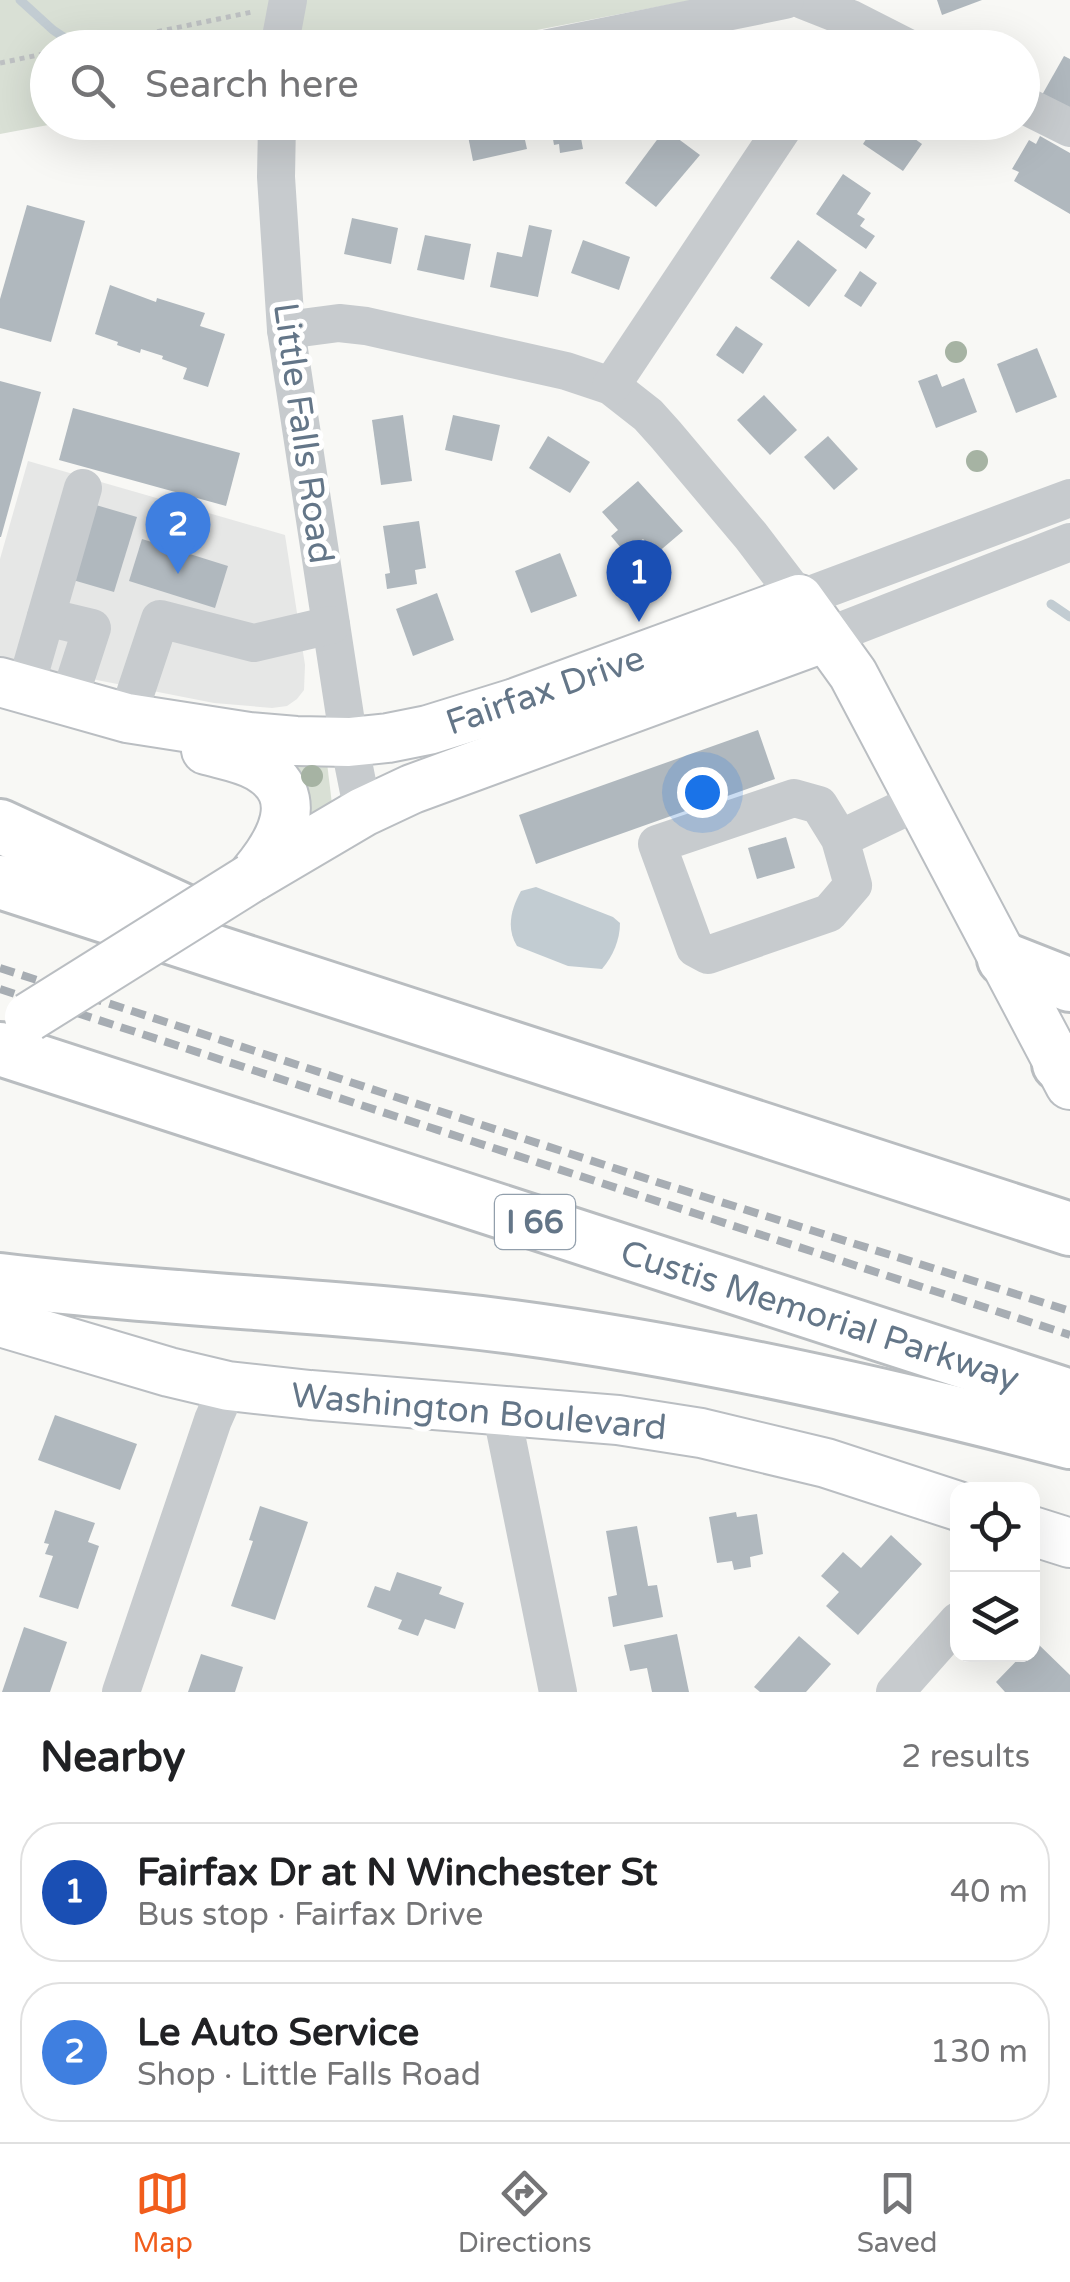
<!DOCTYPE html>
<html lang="en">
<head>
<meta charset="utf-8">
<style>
	:root { --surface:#fff; --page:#f2f2f2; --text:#202124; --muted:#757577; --line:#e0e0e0; --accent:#f15d1c }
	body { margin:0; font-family:"Varela Round",sans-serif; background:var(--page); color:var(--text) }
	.controls { position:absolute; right:30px; bottom:30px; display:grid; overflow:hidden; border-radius:20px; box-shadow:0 10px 40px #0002 }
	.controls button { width:90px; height:90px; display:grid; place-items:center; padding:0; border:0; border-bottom:2px solid var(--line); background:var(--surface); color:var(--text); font:50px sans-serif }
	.you { position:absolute; left:702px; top:792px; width:35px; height:35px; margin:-25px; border:8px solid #fff; border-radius:50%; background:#1a73e8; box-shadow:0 0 0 15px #1a73e833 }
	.badge { display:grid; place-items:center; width:65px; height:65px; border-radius:50%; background:var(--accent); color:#fff; font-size:32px; font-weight:700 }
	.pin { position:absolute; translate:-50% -82px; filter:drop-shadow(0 2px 5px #0008) }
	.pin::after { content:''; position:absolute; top:52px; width:35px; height:30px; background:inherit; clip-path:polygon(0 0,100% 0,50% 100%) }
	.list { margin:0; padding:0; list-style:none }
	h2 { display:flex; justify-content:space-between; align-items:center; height:130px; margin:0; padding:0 40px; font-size:42px }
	h2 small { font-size:32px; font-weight:400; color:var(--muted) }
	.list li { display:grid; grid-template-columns:65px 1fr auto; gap:30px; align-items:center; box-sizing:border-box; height:140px; margin:0 20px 20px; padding:0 20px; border:2px solid var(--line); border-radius:40px }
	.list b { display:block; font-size:38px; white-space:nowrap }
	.list p { margin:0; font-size:32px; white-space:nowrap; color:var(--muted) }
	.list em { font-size:32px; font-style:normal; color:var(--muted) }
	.icon { flex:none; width:55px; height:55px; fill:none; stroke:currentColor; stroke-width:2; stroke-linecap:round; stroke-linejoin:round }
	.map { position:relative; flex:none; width:1070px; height:1692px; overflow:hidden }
	.search { position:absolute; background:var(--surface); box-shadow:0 10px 40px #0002; left:30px; right:30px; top:30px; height:110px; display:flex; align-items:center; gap:25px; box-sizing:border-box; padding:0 35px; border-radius:55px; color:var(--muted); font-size:38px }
	.sheet { height:450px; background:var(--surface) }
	nav { display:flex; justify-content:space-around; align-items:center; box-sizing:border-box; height:140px; border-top:2px solid var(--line); background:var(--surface); font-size:28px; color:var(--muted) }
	nav a { display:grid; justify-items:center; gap:5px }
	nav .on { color:var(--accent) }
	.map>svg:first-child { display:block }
	.built { fill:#e6e7e6 }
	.green { fill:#d9e0d5 }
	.water { fill:#c2ccd2 }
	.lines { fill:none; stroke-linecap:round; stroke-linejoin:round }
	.stream { stroke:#c2ccd2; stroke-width:9 }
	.building { fill:#b0b8be }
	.major-casing { stroke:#babec2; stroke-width:52 }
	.highway-casing { stroke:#b9bdc0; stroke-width:58 }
	.path { stroke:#bec1c3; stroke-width:5; stroke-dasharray:5 5; stroke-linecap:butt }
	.minor { stroke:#c7cbce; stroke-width:38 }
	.major { stroke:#fff; stroke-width:48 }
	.highway { stroke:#fff; stroke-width:52 }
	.rail { stroke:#a7adb3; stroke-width:8; stroke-dasharray:15 8; stroke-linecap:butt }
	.major-bridge-casing { stroke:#babec2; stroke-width:52; stroke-linecap:butt }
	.major-bridge { stroke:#fff; stroke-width:48 }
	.tree { fill:#a6b3a3 }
	.labels { text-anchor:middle; stroke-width:10; stroke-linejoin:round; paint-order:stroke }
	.shield { fill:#fff; stroke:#929fac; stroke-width:2.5 }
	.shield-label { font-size:32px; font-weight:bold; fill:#647688 }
	.street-label { font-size:35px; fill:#647688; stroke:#fff }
</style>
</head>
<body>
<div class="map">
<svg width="1070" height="1692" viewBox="0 0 1070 1692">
	<rect width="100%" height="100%" fill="#f8f8f5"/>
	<path class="built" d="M28 461 285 535 305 665 304 690 297 699 287 706 272 708 214 703 0 661V559Z"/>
	<g class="green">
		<path d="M0 0H693L448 47 48 48V122L59 123 0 134Z"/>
		<path d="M327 763 332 804 301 820 280 764Z"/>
	</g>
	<path class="water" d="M536 887 613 917 620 923C620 940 613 956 602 969L568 966 517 946C506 928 511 909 521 891Z"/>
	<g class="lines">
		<g class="stream">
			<path d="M20 0 53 30 80 48"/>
			<path d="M194 122 204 128 221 132"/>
			<path d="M1051 604 1070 617"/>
		</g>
	</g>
	<g class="building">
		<path d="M937 0H982L942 15Z"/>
		<path d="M1064 56 1070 59V110L1042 95Z"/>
		<path d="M483 122H521L527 149 473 161 466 126Z"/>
		<path d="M550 122H608L610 133 581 138 583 149 560 153 559 144 554 145Z"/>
		<path d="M877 122H891L922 144 903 171 863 144Z"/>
		<path d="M665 129 700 155 656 207 625 183Z"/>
		<path d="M1040 136 1070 153V214L1014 181 1019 172 1012 169 1029 140 1036 144Z"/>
		<path d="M843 174 871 193 857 214 865 219 860 226 875 236 866 249 816 214Z"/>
		<path d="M27 205 85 221 51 342 0 328V299Z"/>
		<path d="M352 218 398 228 391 264 344 254Z"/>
		<path d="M529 225 552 230 538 297 490 287 497 252 522 257Z"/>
		<path d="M425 235 471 244 464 280 417 270Z"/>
		<path d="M583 240 630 257 619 290 571 273Z"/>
		<path d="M798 240 837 270 809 307 770 278Z"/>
		<path d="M860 271 877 283 861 307 844 296Z"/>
		<path d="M110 285 156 302 157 298 205 313 200 326 225 334 208 387 183 379 187 368 162 359 163 356 141 349 140 353 117 345 118 342 95 334Z"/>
		<path d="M736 326 763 344 743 374 716 355Z"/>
		<path d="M1037 348 1057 397 1016 413 997 364Z"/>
		<path d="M937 374 942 387 964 378 977 412 936 428 918 381Z"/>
		<path d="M0 381 41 392 1 537H0Z"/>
		<path d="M764 395 797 430 770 455 737 420Z"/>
		<path d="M73 408 240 453 226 506 59 460Z"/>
		<path d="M403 415 412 481 381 485 372 420Z"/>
		<path d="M453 415 500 425 492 461 445 450Z"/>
		<path d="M548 436 590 462 570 493 529 468Z"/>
		<path d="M828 436 858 469 834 490 804 457Z"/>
		<path d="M638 481 683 531 656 554 643 539 626 554 611 536 618 530 602 512Z"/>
		<path d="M89 503 137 517 114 592 66 578Z"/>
		<path d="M419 521 426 568 415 570 417 584 387 589 385 574 390 573 383 526Z"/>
		<path d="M142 539 228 566 215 608 129 581Z"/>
		<path d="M560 553 577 596 531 613 515 571Z"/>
		<path d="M437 593 454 640 413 656 396 609Z"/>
		<path d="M758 730 775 779 536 864 519 815Z"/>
		<path d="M786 837 795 868 757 879 748 848Z"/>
		<path d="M55 1415 137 1444 120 1490 38 1460Z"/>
		<path d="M260 1506 308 1522 275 1620 231 1606 253 1541 249 1540Z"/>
		<path d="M55 1510 95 1523 88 1542 99 1546 78 1609 39 1597 53 1556 45 1554 49 1544 44 1543Z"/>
		<path d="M736 1512 737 1517 757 1514 763 1554 750 1557 751 1567 734 1570 732 1561 717 1563 709 1517Z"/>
		<path d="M637 1526 648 1586 657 1585 663 1617 613 1627 608 1597 617 1595 606 1531Z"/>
		<path d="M891 1535 922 1564 858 1635 826 1606 839 1592 821 1576 843 1552 861 1568Z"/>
		<path d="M397 1572 442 1587 439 1594 464 1603 455 1629 425 1619 418 1636 398 1629 402 1620 367 1607 375 1586 390 1591Z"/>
		<path d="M24 1627 67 1642 50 1692H2Z"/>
		<path d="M677 1634 689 1692H652L647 1668 630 1671 624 1645Z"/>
		<path d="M799 1636 831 1664 806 1692H760L754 1687Z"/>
		<path d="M1035 1641 1070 1675V1692H1005L996 1682 1023 1654H1032V1644Z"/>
		<path d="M201 1654 243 1667 235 1692H188Z"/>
	</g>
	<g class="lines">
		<g class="major-casing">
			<g id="major">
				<path d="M0 682 127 718 249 737 296 741 349 742 388 738 428 730 515 703 799 599 853 674 1070 1085"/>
				<path d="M206 750C224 755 243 758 259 767 308 796 280 843 253 875"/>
				<path d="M251 878 363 812 412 789 826 637"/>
				<path d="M0 1322 169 1372 228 1386 310 1395 618 1420 701 1433 826 1463 958 1506"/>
				<path d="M1032 1531 1070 1543"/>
			</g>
		</g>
		<g class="highway-casing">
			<g id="highway">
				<path d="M0 826 184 911"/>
				<path d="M0 882 1070 1229"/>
				<path d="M1004 959 1070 985"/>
				<path d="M0 1049 1070 1396"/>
				<path d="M1059 1064 1070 1059"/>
				<path d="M0 1280C171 1301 343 1305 513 1327 701 1352 887 1394 1070 1442"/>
			</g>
		</g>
		<g class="path">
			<path d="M79 48 252 12"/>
			<path d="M0 63 48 53"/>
		</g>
		<g class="minor">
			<path d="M803 0 851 19 908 48"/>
			<path d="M279 48 288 0"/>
			<path d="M548 48 785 0"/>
			<path d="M1022 104 1070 128"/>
			<path d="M277 122 276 177 286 330 349 742 363 812"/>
			<path d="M286 330 339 323 366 326 566 371 611 386 648 415 666 435 751 536 799 599 1070 498"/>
			<path d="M611 386 787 122"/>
			<path d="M46 617 92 628 68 702"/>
			<path d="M826 637 1070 542"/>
			<path d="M25 689 83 488"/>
			<path d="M127 718 160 619 254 643 331 625"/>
			<path d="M840 839 853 885 829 913 708 955 695 948 657 844 794 798 819 805 840 839 921 800"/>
			<path d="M501 1410 558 1692"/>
			<path d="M121 1692 213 1420 228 1386"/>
			<path d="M895 1692 958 1621"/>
		</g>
		<use href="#major" class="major"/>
		<use href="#highway" class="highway"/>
		<g class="rail">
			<path d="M0 968 660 1183 1070 1311"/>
			<path d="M0 989 18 995"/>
			<path d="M77 1013 1070 1335"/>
		</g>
		<g class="major-bridge-casing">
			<path id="major-bridge" d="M29 1017 251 878"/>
		</g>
		<use href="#major-bridge" class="major-bridge"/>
	</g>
	<g class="tree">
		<circle cx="956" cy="352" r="11"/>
		<circle cx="977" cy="461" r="11"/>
		<circle cx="312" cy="776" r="11"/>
	</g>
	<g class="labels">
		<rect class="shield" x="495" y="1195" width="80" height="54" rx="8"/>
		<g class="shield-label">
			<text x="535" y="1233">I 66</text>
		</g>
		<g class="street-label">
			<text transform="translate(304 433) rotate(82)" y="12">Little Falls Road</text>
			<text transform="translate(545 690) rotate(-19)" y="12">Fairfax Drive</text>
			<text transform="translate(820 1315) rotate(18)" y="12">Custis Memorial Parkway</text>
			<text transform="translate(479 1411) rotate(5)" y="12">Washington Boulevard</text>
		</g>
	</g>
</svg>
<div class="controls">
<button><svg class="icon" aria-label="locate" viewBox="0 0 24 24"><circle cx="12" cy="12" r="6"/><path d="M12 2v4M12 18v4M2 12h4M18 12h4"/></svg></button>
<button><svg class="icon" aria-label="layers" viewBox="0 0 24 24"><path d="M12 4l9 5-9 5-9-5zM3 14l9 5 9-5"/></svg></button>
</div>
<div class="you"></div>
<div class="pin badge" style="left:639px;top:622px;background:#1a4fb4">1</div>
<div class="pin badge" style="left:178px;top:574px;background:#3f7fe0">2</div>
<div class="search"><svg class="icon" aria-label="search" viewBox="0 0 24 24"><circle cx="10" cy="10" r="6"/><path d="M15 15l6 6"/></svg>Search here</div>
</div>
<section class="sheet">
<h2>Nearby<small>2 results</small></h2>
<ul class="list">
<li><span class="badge" style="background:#1a4fb4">1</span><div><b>Fairfax Dr at N Winchester St</b><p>Bus stop · Fairfax Drive</p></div><em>40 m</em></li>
<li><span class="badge" style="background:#3f7fe0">2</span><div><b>Le Auto Service</b><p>Shop · Little Falls Road</p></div><em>130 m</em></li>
</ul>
</section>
<nav>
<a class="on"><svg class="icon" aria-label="map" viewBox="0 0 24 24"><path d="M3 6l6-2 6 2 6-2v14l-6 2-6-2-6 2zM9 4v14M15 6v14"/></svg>Map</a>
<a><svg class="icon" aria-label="directions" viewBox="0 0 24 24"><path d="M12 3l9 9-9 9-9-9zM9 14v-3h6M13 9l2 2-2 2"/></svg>Directions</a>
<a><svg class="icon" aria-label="saved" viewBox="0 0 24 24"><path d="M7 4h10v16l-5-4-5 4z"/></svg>Saved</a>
</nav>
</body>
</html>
